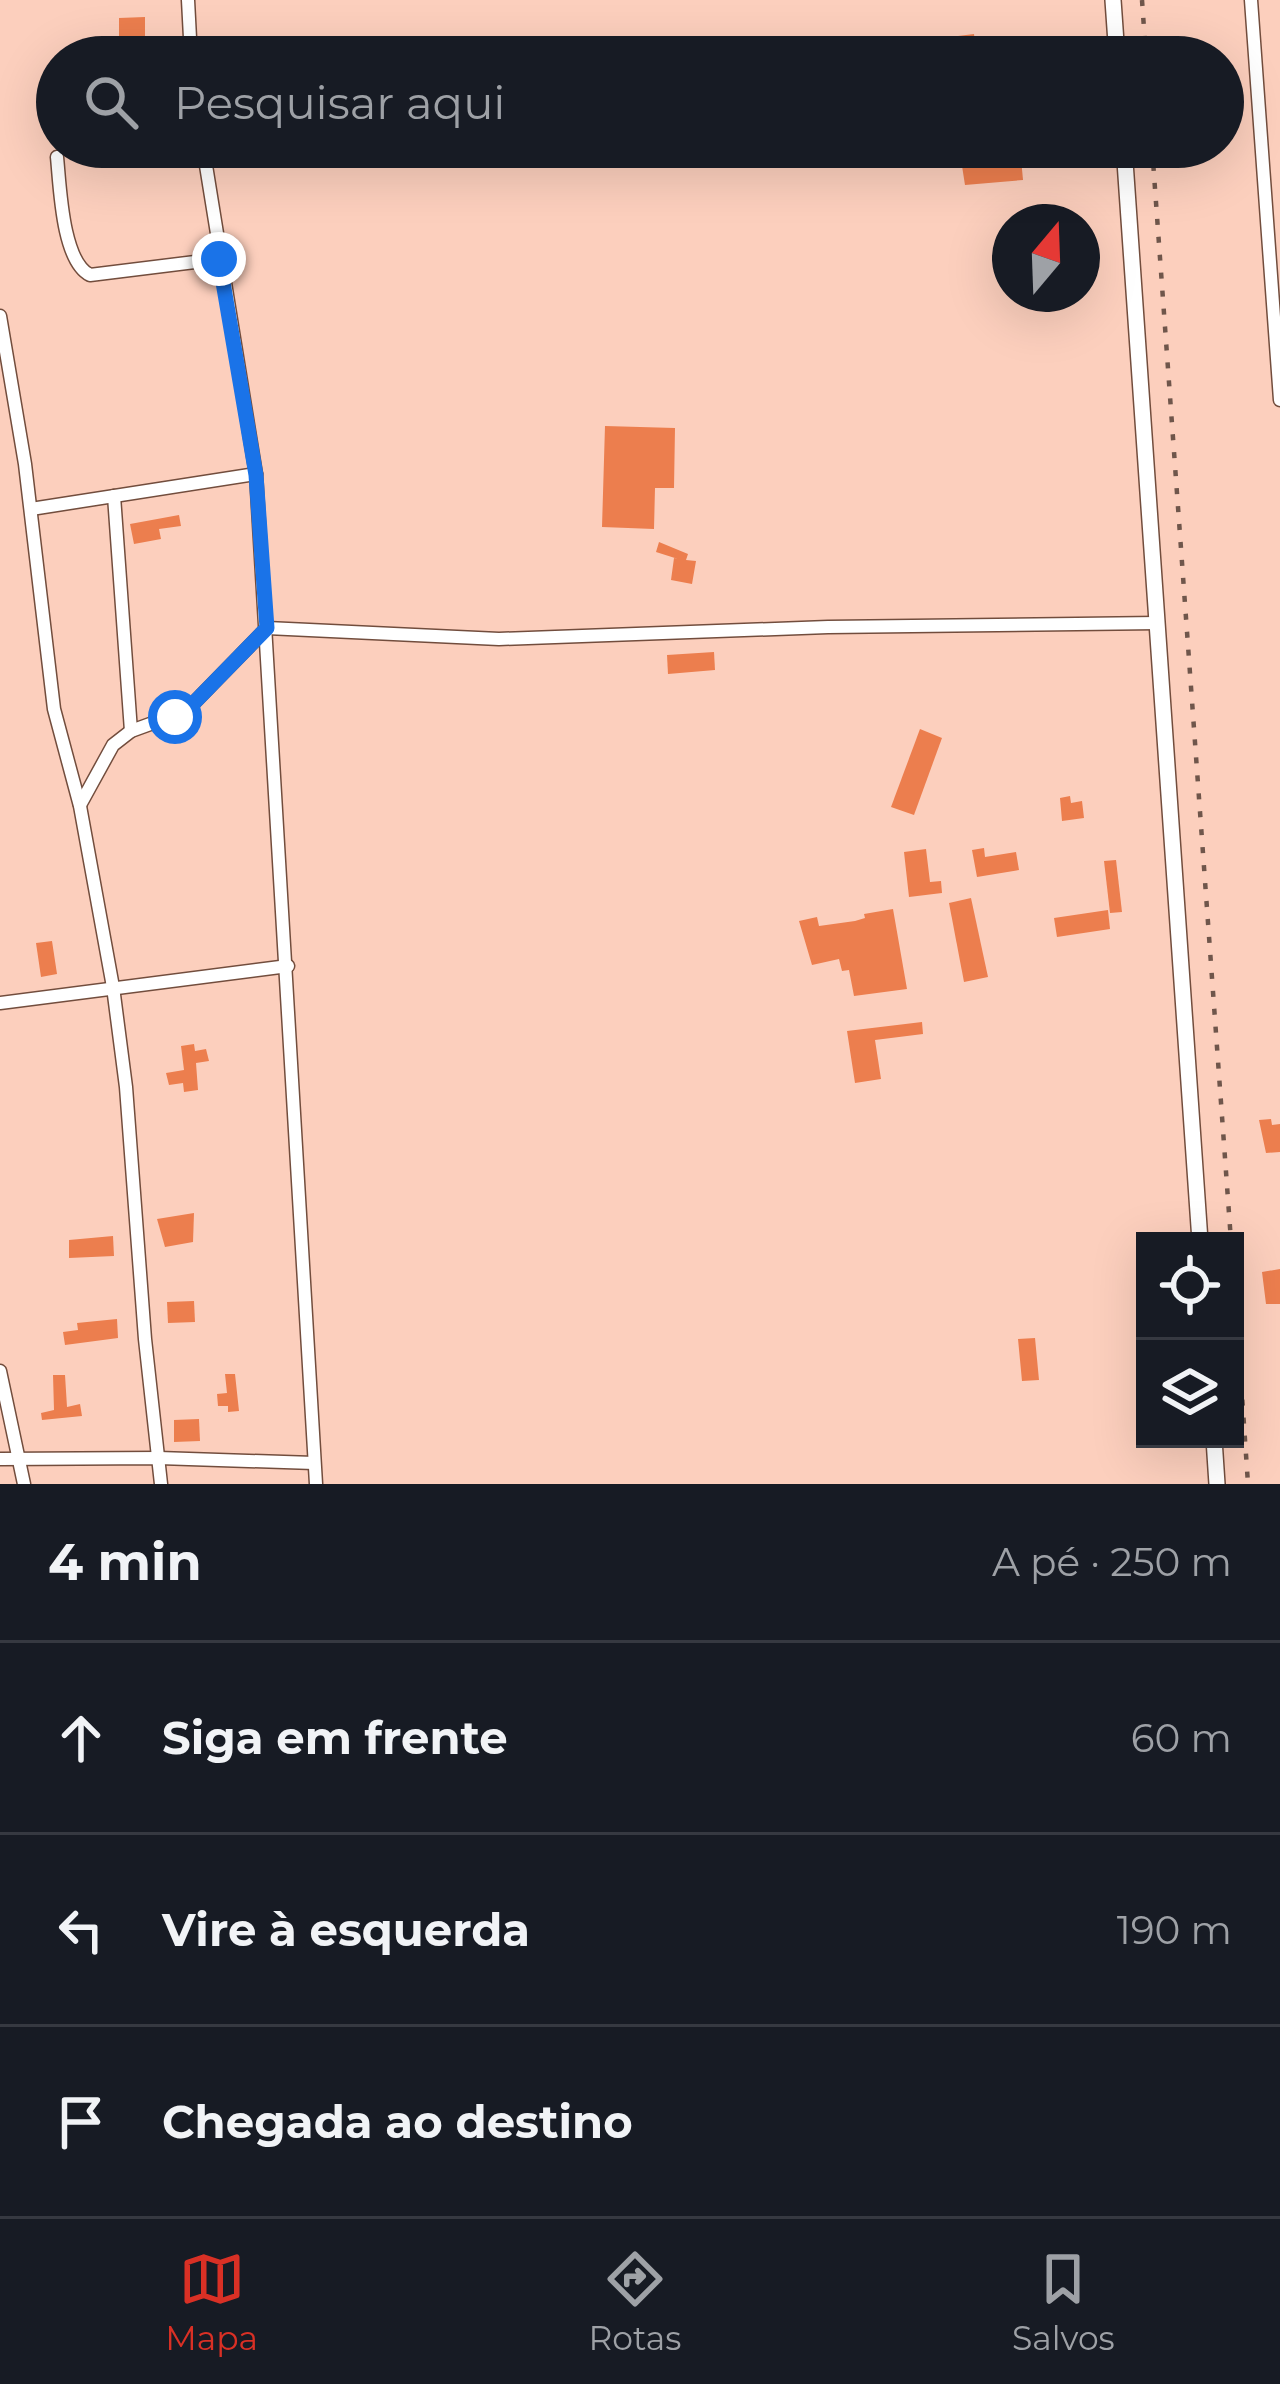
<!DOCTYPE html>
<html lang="pt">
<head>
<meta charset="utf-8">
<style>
	:root { --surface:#171b24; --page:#20242c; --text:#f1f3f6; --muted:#9ea1a6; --line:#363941; --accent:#d93025 }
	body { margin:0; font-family:Montserrat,sans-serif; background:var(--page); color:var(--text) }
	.controls { position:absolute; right:36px; bottom:36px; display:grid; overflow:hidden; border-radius:0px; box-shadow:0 12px 48px #0002 }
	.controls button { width:108px; height:108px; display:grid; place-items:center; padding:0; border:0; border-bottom:3px solid var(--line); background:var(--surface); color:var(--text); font:60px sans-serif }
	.compass { position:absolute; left:992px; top:204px; width:108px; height:108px; border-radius:50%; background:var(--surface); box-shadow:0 12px 48px #0002; rotate:19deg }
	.stop { position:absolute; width:36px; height:36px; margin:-27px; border:9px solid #1a73e8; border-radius:50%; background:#fff }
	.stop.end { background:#1a73e8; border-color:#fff; box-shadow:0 3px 12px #0008 }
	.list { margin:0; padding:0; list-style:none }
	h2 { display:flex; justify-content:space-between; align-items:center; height:156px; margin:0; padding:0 48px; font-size:51px }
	h2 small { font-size:39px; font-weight:400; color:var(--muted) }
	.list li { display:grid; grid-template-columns:78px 1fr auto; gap:36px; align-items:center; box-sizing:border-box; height:192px; padding:0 48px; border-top:3px solid var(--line) }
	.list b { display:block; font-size:45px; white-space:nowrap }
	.list em { font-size:39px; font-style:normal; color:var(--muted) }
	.icon { flex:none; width:66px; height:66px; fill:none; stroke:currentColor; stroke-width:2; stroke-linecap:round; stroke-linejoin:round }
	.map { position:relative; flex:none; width:1280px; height:1484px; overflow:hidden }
	.search { position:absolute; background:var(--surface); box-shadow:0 12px 48px #0002; left:36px; right:36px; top:36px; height:132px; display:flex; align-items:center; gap:30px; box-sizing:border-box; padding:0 42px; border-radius:66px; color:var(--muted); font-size:45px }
	.sheet { height:732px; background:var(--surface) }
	nav { display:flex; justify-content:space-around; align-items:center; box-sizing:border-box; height:168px; border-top:3px solid var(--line); background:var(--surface); font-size:33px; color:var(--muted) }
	nav a { display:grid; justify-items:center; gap:6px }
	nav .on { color:var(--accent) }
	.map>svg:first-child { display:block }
	.building { fill:#ec7e4e }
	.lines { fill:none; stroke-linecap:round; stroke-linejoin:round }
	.minor-casing { stroke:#724d3d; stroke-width:15 }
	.tertiary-casing { stroke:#724d3d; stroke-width:18 }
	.minor { stroke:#fff; stroke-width:12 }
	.tertiary { stroke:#fff; stroke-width:15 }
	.rail { stroke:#6f564b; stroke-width:4.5; stroke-dasharray:6 12; stroke-linecap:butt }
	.route { stroke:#1a73e8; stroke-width:15 }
</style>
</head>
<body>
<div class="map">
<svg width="1280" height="1484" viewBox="0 0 1280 1484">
	<rect width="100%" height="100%" fill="#fccfbd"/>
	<g class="building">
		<path d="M145 17V44L119 45V18Z"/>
		<path d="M974 34 977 57H920L918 41Z"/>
		<path d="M959 147H1020L1023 180 965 185Z"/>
		<path d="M605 426 675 428 674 488H655L654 529 602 527Z"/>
		<path d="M179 515 181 526 159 529 161 539 134 544 130 524Z"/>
		<path d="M659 542 688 554 686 560 696 561 692 584 671 580 674 558 678 559 656 552Z"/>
		<path d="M714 652 715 670 668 674 667 655Z"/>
		<path d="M920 729 942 738 914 815 891 807Z"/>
		<path d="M1070 796 1071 803 1082 801 1084 818 1062 821 1060 798Z"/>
		<path d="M984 848 985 857 1016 852 1019 870 977 877 972 850Z"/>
		<path d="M926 849 930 882 941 881 942 893 909 897 904 852Z"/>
		<path d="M1116 860 1122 912 1110 913 1104 861Z"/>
		<path d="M971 898 988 977 964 982 949 903Z"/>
		<path d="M893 909 907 989 854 996 849 970 842 971 839 959 812 965 799 921 817 917 819 926 855 921 865 918 864 914Z"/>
		<path d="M1108 910 1110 929 1057 937 1054 918Z"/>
		<path d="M52 941 57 974 41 977 36 943Z"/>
		<path d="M922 1022 923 1034 875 1040 881 1079 855 1083 847 1031Z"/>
		<path d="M194 1044 195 1051 206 1049 209 1061 196 1063 198 1090 184 1092 183 1083 169 1085 166 1073 184 1070 181 1046Z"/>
		<path d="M1271 1119 1272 1125 1280 1124V1152L1266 1153 1259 1120Z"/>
		<path d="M194 1213 193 1242 165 1247 157 1219Z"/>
		<path d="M113 1236 114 1256 69 1258V1240Z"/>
		<path d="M1280 1269V1304H1266L1262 1272Z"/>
		<path d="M194 1301 195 1322 168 1323 167 1302Z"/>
		<path d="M117 1319 118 1338 65 1345 63 1332 78 1330 77 1323Z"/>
		<path d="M1035 1338 1039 1380 1022 1381 1018 1339Z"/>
		<path d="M225 1374H235L239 1411 228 1412V1406H218L217 1394 227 1393Z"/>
		<path d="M53 1375H65L67 1407 80 1404 82 1416 42 1420 41 1413 54 1410Z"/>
		<path d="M199 1419 200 1441 174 1442V1420Z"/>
	</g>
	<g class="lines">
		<g class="minor-casing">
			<g id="minor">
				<path d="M188 0 191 57"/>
				<path d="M1251 0 1280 400"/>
				<path d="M203 147 256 474 316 1484"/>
				<path d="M57 157C60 186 62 261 90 275L219 259"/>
				<path d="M0 316 25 464 54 709 80 806 113 987 126 1087 145 1339 161 1484"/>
				<path d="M114 496 131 731"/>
				<path d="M31 509 256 474"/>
				<path d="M80 805 113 745 131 731 186 711 267 628 499 639 828 627 1158 623"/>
				<path d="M0 1003 288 966"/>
				<path d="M0 1371 24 1484"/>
				<path d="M0 1459 159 1458 314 1463"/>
			</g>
		</g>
		<g class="tertiary-casing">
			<g id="tertiary">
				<path d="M1113 0 1117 57"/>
				<path d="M1124 147 1200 1241"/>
				<path d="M1214 1439 1217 1484"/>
			</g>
		</g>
		<use href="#minor" class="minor"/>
		<use href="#tertiary" class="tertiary"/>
		<g class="rail">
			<path d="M1142 0 1146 57"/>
			<path d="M1152 147 1231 1241"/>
			<path d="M1235 1292 1248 1484"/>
		</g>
	</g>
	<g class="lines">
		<path class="route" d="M175 717 186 711 267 628 256 475 219 259"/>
	</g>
</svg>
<div class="controls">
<button><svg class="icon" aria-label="locate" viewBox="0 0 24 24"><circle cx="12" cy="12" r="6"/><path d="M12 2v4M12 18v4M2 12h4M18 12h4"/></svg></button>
<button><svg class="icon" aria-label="layers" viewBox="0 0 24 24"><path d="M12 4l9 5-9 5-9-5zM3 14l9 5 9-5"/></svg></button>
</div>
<svg class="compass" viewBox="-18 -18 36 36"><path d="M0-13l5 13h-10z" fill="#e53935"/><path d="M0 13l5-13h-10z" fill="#9ea1a6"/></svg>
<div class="stop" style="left:175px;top:717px"></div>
<div class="stop end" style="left:219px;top:259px"></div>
<div class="search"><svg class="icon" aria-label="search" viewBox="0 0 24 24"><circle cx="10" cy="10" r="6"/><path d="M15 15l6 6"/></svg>Pesquisar aqui</div>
</div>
<section class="sheet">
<h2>4 min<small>A pé · 250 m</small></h2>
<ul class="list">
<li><svg class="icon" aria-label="ahead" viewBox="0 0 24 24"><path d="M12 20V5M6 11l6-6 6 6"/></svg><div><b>Siga em frente</b></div><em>60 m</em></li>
<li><svg class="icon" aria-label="left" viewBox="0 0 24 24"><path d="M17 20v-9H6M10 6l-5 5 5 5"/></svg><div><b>Vire à esquerda</b></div><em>190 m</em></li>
<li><svg class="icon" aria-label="arrive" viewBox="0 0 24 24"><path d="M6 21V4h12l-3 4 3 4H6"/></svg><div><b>Chegada ao destino</b></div></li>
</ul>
</section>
<nav>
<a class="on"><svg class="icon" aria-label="map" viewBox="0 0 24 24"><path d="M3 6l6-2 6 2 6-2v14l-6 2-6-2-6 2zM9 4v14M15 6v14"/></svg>Mapa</a>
<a><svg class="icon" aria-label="directions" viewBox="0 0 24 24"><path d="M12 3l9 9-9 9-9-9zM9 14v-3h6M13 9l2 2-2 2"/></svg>Rotas</a>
<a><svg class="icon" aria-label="saved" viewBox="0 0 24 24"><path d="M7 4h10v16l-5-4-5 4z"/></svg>Salvos</a>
</nav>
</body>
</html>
